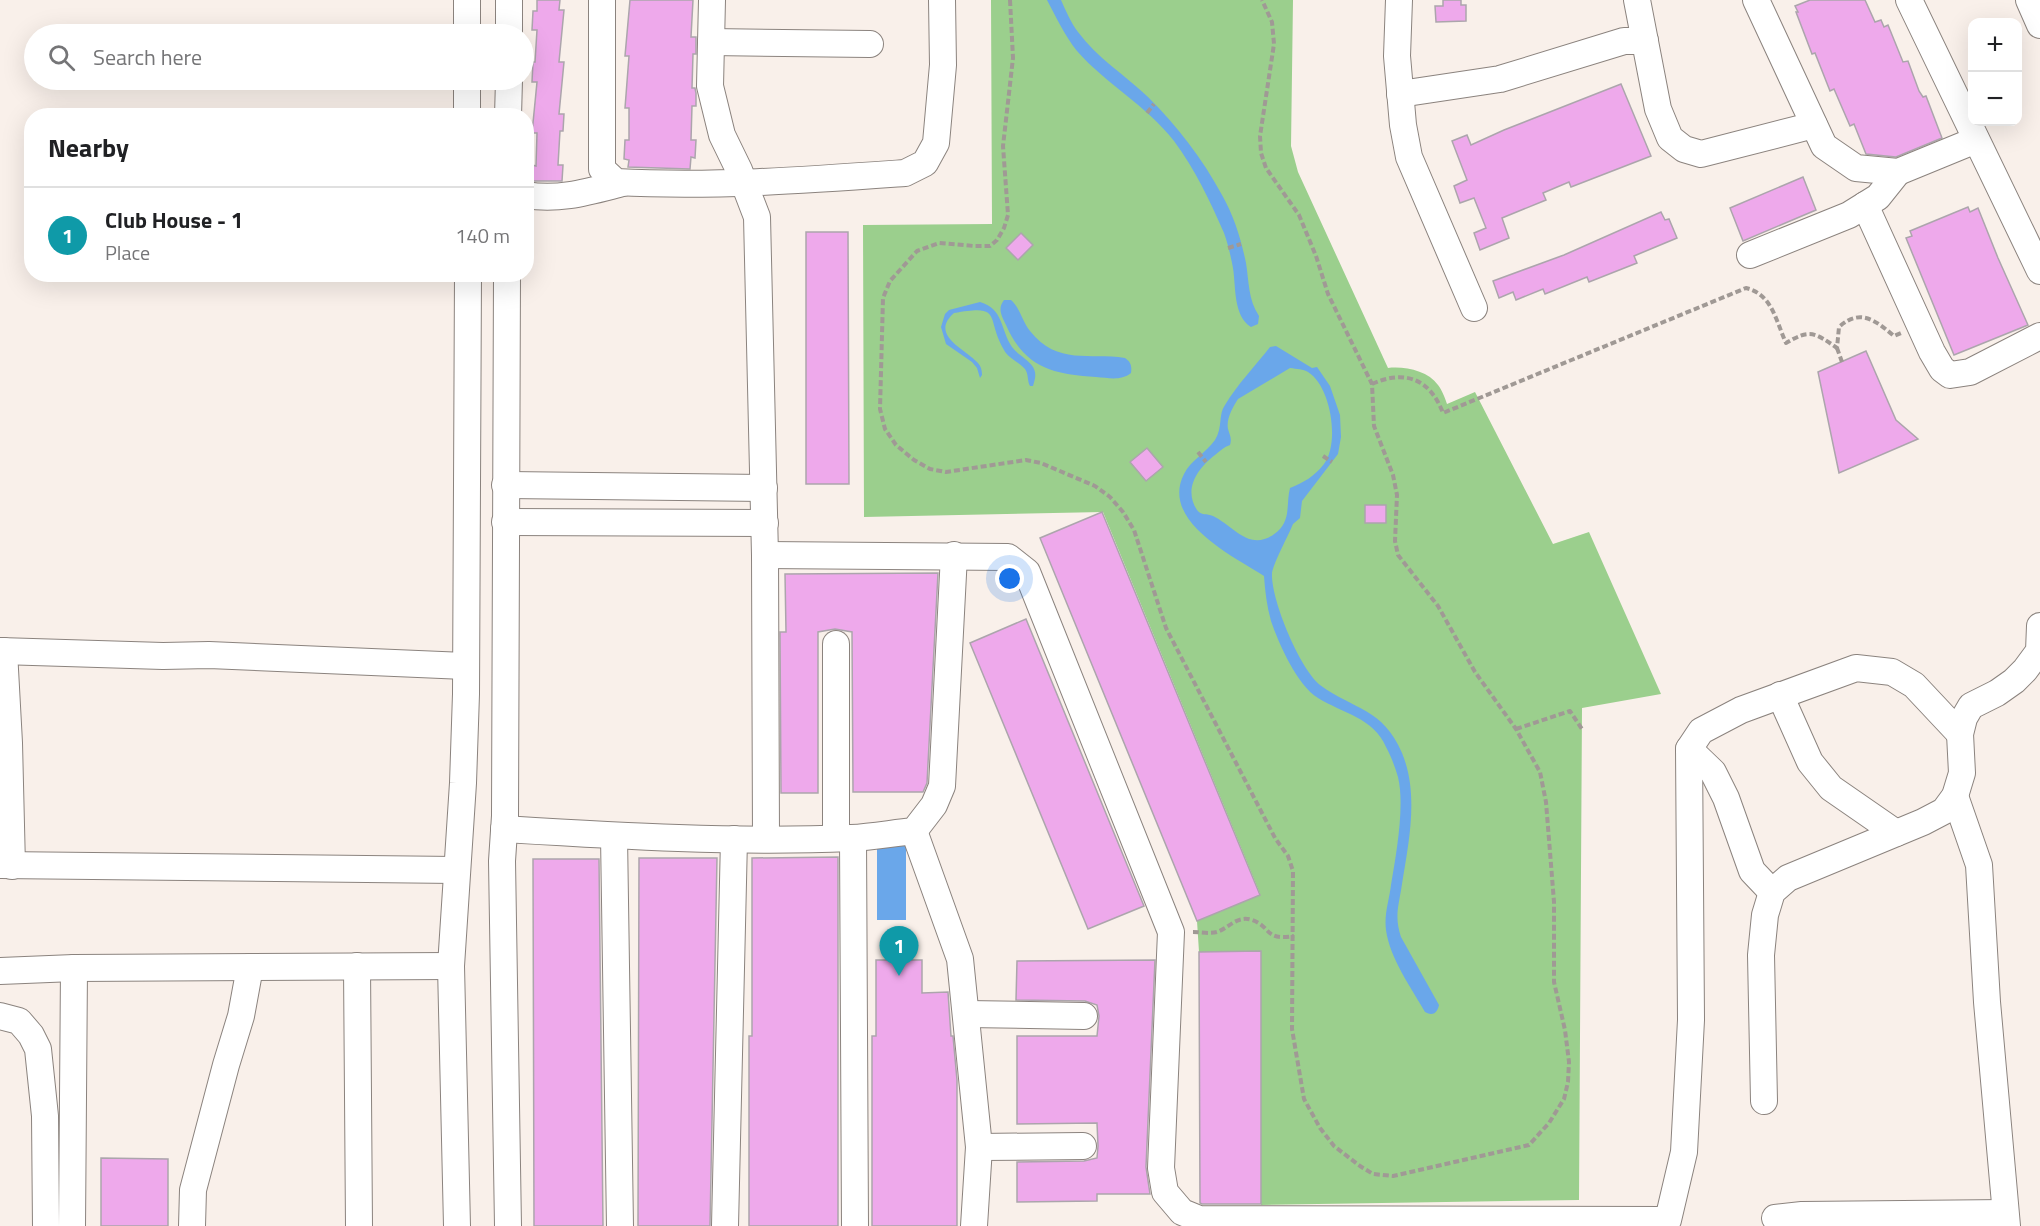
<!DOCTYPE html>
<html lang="en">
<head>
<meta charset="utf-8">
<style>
	:root { --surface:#fff; --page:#f6f6f6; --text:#202124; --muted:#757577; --line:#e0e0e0; --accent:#2563eb }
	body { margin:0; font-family:"Titillium Web",sans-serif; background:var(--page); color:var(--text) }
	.controls { position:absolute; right:18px; top:18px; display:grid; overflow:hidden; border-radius:12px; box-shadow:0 6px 24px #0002 }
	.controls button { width:54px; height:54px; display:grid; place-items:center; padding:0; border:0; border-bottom:2px solid var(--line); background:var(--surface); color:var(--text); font:30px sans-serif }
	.you { position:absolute; left:1010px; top:579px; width:21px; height:21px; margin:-15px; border:4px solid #fff; border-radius:50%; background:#1a73e8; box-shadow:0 0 0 9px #1a73e833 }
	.badge { display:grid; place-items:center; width:39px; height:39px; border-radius:50%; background:var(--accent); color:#fff; font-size:20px; font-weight:700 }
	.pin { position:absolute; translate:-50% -50px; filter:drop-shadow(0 2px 3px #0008) }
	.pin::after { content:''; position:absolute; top:32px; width:21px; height:18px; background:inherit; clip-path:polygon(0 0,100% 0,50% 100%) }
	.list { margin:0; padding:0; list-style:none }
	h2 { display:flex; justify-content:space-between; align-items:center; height:78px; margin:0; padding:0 24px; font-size:26px }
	h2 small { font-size:20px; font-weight:400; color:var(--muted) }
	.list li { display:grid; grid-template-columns:39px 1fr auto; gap:18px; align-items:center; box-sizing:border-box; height:96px; padding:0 24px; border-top:2px solid var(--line) }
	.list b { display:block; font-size:22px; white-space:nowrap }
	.list p { margin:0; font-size:20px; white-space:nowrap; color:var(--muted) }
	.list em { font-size:20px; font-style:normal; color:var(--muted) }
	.icon { flex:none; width:33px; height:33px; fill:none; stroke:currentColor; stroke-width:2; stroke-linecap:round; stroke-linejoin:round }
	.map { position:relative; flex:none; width:2040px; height:1226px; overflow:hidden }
	.search { position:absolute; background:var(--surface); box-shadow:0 6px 24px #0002; left:24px; top:24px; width:510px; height:66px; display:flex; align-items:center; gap:15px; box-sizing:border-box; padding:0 21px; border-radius:33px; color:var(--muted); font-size:22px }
	.panel { position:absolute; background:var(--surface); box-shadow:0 6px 24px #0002; left:24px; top:108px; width:510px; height:174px; border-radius:24px }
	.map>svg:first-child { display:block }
	.green { fill:#9bcf8d }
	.water { fill:#6aa7ea; fill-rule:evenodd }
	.building { fill:#eea9eb; stroke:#aca5ac; stroke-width:1.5 }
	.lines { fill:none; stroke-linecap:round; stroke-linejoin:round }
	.minor-casing { stroke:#8b837e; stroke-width:28 }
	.path { stroke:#a09995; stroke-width:4; stroke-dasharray:6 3; stroke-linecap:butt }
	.minor { stroke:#fff; stroke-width:26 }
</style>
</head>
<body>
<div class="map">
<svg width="2040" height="1226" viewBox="0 0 2040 1226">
	<rect width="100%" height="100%" fill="#f9f0ea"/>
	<path class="green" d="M991 0H1293L1291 146 1298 172 1388 368C1405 366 1428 371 1438 385 1442 390 1445 398 1447 404L1475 392 1553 544 1589 532 1661 694 1582 708 1579 1200 1261 1205V952H1199L1197 921 1260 894 1103 512 864 517 863 225 992 224Z"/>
	<g class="water">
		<path d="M1047 0H1061C1066 11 1071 23 1078 32 1097 58 1125 75 1148 97 1178 127 1202 158 1222 195 1234 216 1241 239 1246 263 1249 281 1248 300 1259 316L1258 324 1251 327C1233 316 1236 286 1233 268 1231 257 1228 244 1224 233 1210 201 1195 169 1174 141 1147 106 1106 84 1077 51 1065 36 1056 17 1047 0Z"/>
		<path d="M1004 300H1011C1020 308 1022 321 1030 331 1058 366 1089 352 1125 358 1131 362 1132 366 1131 373 1121 381 1109 378 1096 377 1053 374 1025 368 1006 325 1002 316 997 309 1004 300Z"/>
		<path d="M980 302C1004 309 1000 329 1012 347 1018 355 1028 359 1033 367 1037 374 1035 379 1033 386H1030C1027 381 1029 375 1025 369 1019 362 1008 358 1004 350 985 317 1004 304 954 313 929 335 965 349 977 362 981 366 982 370 982 375L980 378 977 368 972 362 946 344 941 327 945 314 949 310Z"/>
		<path d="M1276 346 1312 368 1317 367 1330 386 1340 415 1341 437 1338 454 1302 501 1300 518 1293 524C1289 534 1272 566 1272 574 1271 600 1300 669 1320 685 1354 710 1383 708 1402 753 1419 794 1409 841 1402 884 1399 905 1394 916 1401 937L1439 1005C1437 1014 1432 1016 1425 1012 1411 987 1390 959 1386 930 1384 914 1389 901 1391 885 1396 855 1405 806 1398 777 1395 767 1391 756 1386 747 1374 718 1342 713 1318 698 1297 685 1279 644 1271 621 1267 607 1265 591 1264 576 1233 556 1160 521 1184 474 1191 460 1206 453 1215 440 1223 427 1218 415 1225 405 1237 385 1255 366 1270 347ZM1290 368C1297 369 1303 369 1308 372 1331 386 1340 443 1324 464 1315 476 1303 483 1290 488 1286 503 1291 519 1278 531 1251 555 1234 526 1213 516 1207 513 1201 516 1197 510 1183 489 1198 468 1215 455 1220 451 1224 447 1230 445 1232 438 1230 436 1228 429 1226 419 1233 407 1238 399Z"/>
		<rect x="877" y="846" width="29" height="74"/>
	</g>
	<g class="building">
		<path d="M537 0H560L559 10H564L559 62H564L559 114H564L563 131H560L558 165H563L562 181H531L532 165 536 166 537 133H532L537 82H532L533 62H535L537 30H532L533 11H537Z"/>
		<path d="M630 0H693L691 37H696V54H693L692 88H695L696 93V106H692L691 140H696L695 158 691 157 690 169 628 167 629 160 624 159 625 140H629V108H625L629 56H625Z"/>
		<path d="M1443 0H1461V5H1466V21L1436 22 1435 6H1443Z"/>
		<path d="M1810 0H1865L1875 22 1881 20 1884 27 1888 25 1903 62 1908 61 1919 91 1923 97 1926 96 1942 138 1896 157 1866 154 1854 124 1850 126 1834 89 1830 91 1815 53 1812 54 1796 12H1798L1795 6Z"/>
		<path d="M1621 84 1651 156 1571 187 1569 182 1543 193 1546 200 1502 218 1509 238 1480 250 1474 233 1486 228 1474 198 1460 203 1454 186 1467 180 1452 141 1467 135 1471 145 1504 130Z"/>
		<path d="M1803 177 1816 210 1743 241 1730 208Z"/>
		<path d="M1968 207 1970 212 1978 208 1998 258 2028 325 1954 355 1906 238 1912 236 1910 231Z"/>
		<path d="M1661 212 1665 220 1669 219 1677 238 1634 256 1637 263 1589 282 1587 277 1545 294 1543 289 1516 300 1513 292 1499 298 1493 281 1564 255Z"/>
		<path d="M806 232H848L849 484H806Z"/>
		<path d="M1021 233 1033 245 1018 260 1006 248Z"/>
		<path d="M1866 351 1896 420 1918 439 1839 473 1818 372Z"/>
		<path d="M1147 448 1163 467 1146 481 1130 462Z"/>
		<rect x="1365" y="505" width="21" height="18"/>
		<path d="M1102 512 1260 895 1197 921 1040 538Z"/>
		<path d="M938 573 927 783 923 792H853L852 632 835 629 818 632V793H781L780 632H786L785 574Z"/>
		<path d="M1026 619 1144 906 1088 929 970 643Z"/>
		<path d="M838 857V1226H749V1036H752V858Z"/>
		<path d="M639 858H717L710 1226H638Z"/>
		<path d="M533 859H599L603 1226H534Z"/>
		<path d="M1261 951V1204H1202L1200 1203 1199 952Z"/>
		<path d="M876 960H922V993L948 992 951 1036H953L957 1080V1226H872V1036H876Z"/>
		<path d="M1155 960 1146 1167 1150 1194H1097V1201L1017 1202V1162L1084 1161 1097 1158 1098 1146 1097 1123 1017 1124V1036H1097L1099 1016 1097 1005 1085 1001 1016 1000 1017 961Z"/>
		<path d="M101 1158 168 1159V1226H101Z"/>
	</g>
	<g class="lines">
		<g class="minor-casing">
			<g id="minor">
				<path d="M467 0V34"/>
				<path d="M602 0V169L616 182C714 187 807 180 905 173L925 163 936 143 943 65 942 0"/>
				<path d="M712 0 710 86 722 135 739 170 757 217 765 555 766 839"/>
				<path d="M1399 0 1397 56 1403 125 1409 157 1474 308"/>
				<path d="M1637 0 1658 109 1670 138 1684 149 1701 154 1814 125"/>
				<path d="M1756 0 1824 146 1856 168 1898 172 1976 140"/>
				<path d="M1909 0 2040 271"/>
				<path d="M2029 0 2040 25"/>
				<path d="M509 34V0"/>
				<path d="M711 42 870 44"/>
				<path d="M467 80V116"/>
				<path d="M1400 94 1500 79 1624 41H1645"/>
				<path d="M508 116 509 80"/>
				<path d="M526 195C560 201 591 191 623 183"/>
				<path d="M1865 205 1932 352 1942 369 1950 375 1970 372 2040 336"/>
				<path d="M1750 255 1849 215 1878 197 1898 172"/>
				<path d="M507 274 505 816 502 861 508 1226"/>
				<path d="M505 485 764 488"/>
				<path d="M505 522 765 523"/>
				<path d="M765 555 1008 557 1027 572 1171 932 1161 1168 1165 1192 1182 1212 1199 1219 1668 1220 1684 1152 1691 1020 1689 749 1701 731 1741 710 1856 668 1892 672 1914 685 1960 734"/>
				<path d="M836 644V838"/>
				<path d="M0 651 163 656 209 655 465 666"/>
				<path d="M4 651 9 743 12 866"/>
				<path d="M1780 695 1810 762 1831 788 1896 833"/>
				<path d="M1689 749 1713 772 1726 798 1752 871 1772 892"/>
				<path d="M1955 796 1979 865 1987 1002 2007 1226"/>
				<path d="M504 829C620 836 735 843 851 838 872 837 893 833 914 831L934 805 942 786 954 555"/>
				<path d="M914 831 960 959 979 1147 974 1226"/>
				<path d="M614 836 620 1226"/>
				<path d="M853 838 855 1226"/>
				<path d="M0 865 456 870"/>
				<path d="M357 966 359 1226"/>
				<path d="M0 971 74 968 451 966"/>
				<path d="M967 1014 1084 1016"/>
				<path d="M0 1016 19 1021 31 1035 38 1049 45 1116 46 1226"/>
				<path d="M1764 1101 1761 955 1765 915 1772 892 1788 878 1923 822 1944 811 1955 796 1962 773 1960 734 1964 718 1971 706 1997 693 2014 681 2025 670 2039 651 2040 626"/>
				<path d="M979 1147 1083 1146"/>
				<path d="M1775 1218 1802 1215 2005 1213"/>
				<path d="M72 1226 74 968"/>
				<path d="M192 1226 193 1190 226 1065 241 1016 250 967"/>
				<path d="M457 1226 451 966 463 783 466 694 468 274"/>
				<path d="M725 1226 734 839"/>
			</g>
		</g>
		<g class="path">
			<path d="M1010 0 1013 58 1003 146 1008 215 1004 228 997 240 990 246H974L939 243 917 251 890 281 883 298 880 409 885 429 896 445 914 460 930 469 946 472 1026 460 1041 463 1095 486 1110 497 1123 512 1134 530 1166 628 1275 838 1288 856 1293 871 1292 1029 1304 1099 1320 1128 1334 1146 1360 1166 1373 1174 1393 1176 1529 1145 1549 1123 1564 1099 1568 1082 1569 1062 1565 1030 1554 982V902L1546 802 1540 772 1516 729 1475 672 1438 606 1398 555 1395 541 1397 495 1393 475 1374 426 1372 384 1328 294 1316 256 1299 215 1266 168 1261 153 1260 136 1274 44 1272 22 1262 0"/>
			<path d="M1147 113 1154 104"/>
			<path d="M1228 248 1241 244"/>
			<path d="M1837 348 1842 362"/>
			<path d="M1372 384C1405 369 1430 379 1443 413L1746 288C1772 294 1776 321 1786 343 1810 329 1814 332 1837 348L1839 327C1860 308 1875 320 1894 336L1901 333"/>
			<path d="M1198 452 1206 462"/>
			<path d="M1323 456 1332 462"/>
			<path d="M1516 729 1570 711 1582 729"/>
			<path d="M1193 932C1200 932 1210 934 1217 932 1229 928 1237 915 1252 920 1272 927 1264 941 1294 936"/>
		</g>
		<use href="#minor" class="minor"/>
	</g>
</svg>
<div class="controls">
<button>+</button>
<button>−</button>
</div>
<div class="you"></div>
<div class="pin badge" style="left:899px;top:976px;background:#0f9aa8">1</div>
<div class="search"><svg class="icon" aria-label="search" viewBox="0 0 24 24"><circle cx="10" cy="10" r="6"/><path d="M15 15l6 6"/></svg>Search here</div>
<section class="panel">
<h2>Nearby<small></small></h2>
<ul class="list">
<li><span class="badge" style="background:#0f9aa8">1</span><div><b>Club House - 1</b><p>Place</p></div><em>140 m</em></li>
</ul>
</section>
</div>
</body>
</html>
